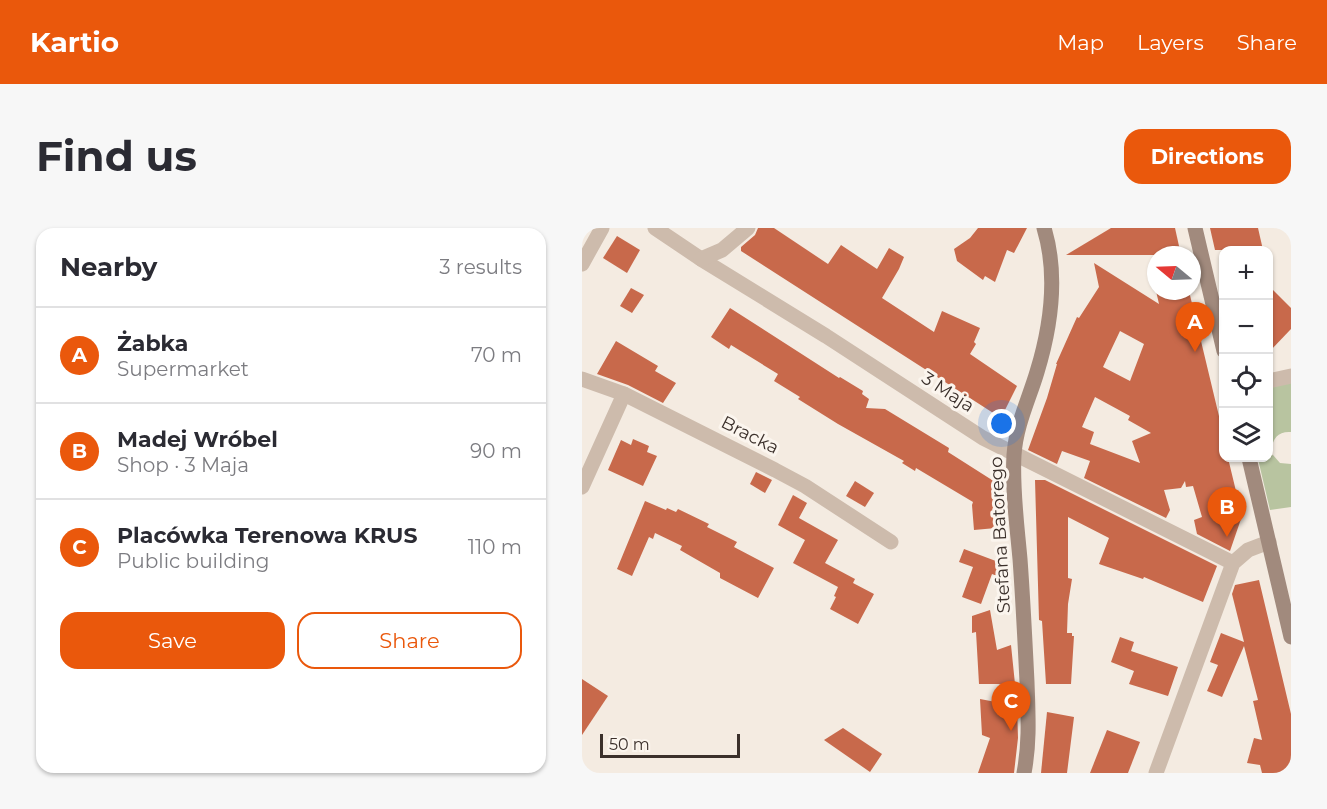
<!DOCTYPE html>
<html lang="en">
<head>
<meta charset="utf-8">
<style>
	:root { --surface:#fff; --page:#f7f7f7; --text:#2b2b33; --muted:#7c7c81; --line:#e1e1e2; --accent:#ea580c }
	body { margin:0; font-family:Montserrat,sans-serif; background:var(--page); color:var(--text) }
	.controls { position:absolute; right:18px; top:18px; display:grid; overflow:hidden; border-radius:12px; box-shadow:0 2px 4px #0004 }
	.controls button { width:54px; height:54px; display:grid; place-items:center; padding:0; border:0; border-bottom:2px solid var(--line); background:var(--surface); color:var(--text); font:30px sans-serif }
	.compass { position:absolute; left:565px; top:18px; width:54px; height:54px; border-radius:50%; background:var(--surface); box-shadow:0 2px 4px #0004; rotate:289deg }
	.scale { position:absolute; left:18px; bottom:15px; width:140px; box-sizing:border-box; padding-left:6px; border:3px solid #3b302b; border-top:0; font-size:16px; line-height:21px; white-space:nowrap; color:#3b302b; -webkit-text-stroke:4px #fbf5ee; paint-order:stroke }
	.you { position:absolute; left:420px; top:196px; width:21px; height:21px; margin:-15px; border:4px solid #fff; border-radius:50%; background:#1a73e8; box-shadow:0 0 0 9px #1a73e833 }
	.badge { display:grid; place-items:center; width:39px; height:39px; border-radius:50%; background:var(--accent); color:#fff; font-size:20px; font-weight:700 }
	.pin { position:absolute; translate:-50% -50px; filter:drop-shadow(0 2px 3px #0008) }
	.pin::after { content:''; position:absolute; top:32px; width:21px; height:18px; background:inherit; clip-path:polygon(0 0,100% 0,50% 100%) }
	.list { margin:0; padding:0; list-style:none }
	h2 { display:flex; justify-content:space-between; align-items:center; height:78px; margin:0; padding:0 24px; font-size:26px }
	h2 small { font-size:20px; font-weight:400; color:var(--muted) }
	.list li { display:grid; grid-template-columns:39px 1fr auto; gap:18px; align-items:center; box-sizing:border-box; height:96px; padding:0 24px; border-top:2px solid var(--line) }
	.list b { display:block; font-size:22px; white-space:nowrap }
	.list p { margin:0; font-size:20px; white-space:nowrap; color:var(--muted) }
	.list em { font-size:20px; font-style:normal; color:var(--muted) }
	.actions { display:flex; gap:12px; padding:18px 24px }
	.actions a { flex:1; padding:14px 0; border:2px solid var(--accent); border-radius:18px; text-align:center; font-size:21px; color:var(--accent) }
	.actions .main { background:var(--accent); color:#fff }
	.icon { flex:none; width:33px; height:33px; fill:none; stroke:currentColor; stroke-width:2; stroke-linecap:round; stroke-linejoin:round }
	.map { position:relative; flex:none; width:709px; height:545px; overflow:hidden; border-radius:18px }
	header { display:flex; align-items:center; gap:36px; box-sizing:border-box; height:84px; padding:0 30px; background:var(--accent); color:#fff }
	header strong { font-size:28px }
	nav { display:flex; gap:33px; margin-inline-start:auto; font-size:21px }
	.intro { display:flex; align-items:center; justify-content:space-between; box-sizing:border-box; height:144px; padding:0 36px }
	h1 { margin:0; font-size:42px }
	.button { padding:15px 27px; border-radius:18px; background:var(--accent); color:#fff; font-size:21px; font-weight:700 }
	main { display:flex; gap:36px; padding:0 36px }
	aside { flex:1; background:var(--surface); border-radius:18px; box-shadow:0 2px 4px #0004 }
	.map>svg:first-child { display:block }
	.green { fill:#b8c4a0 }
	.building { fill:#c8694b; fill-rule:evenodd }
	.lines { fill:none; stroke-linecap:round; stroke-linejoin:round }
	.street { stroke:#cdbbac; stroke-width:15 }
	.secondary { stroke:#a18a7d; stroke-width:15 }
	.labels { text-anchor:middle; stroke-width:6; stroke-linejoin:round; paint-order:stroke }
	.street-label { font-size:18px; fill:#3b302b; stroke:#fbf5ee }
</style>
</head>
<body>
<header>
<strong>Kartio</strong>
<nav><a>Map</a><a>Layers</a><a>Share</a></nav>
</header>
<div class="intro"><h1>Find us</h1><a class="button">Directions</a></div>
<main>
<aside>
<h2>Nearby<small>3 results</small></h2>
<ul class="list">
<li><span class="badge">A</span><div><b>Żabka</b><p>Supermarket</p></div><em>70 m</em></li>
<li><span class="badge">B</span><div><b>Madej Wróbel</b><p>Shop · 3 Maja</p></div><em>90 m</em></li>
<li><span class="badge">C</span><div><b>Placówka Terenowa KRUS</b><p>Public building</p></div><em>110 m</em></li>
</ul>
<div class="actions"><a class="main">Save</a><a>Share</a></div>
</aside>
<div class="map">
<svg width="709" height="545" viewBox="0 0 709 545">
	<rect width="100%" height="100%" fill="#f4ebe1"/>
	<g class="green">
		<path d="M709 149V204C697 203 690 210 690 222H687L686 154Z"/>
		<path d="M691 227 698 235 709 236V279L688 282 676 231Z"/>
	</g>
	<g class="building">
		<path d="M176 0H192L246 36 259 17 295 41 307 20 322 29 317 41 300 70 352 104 360 83 398 100 392 114 394 116 388 126 435 158 419 190 159 23V19L173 7Z"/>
		<path d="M396 0H445L432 25 425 22 413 54 403 48 401 52 375 33 372 21 388 10Z"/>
		<path d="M529 0H593L599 27H484Z"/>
		<path d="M628 0H676L681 22H633Z"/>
		<path d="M35 8 58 22 45 45 21 30Z"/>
		<path d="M512 35 577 76 574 63H607L642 209V230H646L660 288 648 323 615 306 612 292 620 289 611 258 604 259 603 253 599 260 582 262 588 282 584 290 502 250 508 233 480 223 475 236 446 222 465 170 475 136H474L495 89 497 90 517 59ZM538 103 562 116 548 153 521 139ZM513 169 548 188 546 192 569 205 550 213 558 235 508 216 512 204 500 199Z"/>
		<path d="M687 58 709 80V101L687 124Z"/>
		<path d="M49 60 62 67 50 85 38 78Z"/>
		<path d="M148 80 257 150 258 149 281 163 280 166 287 171 284 180 303 181 367 220 366 224 421 259 425 299 392 302 390 277 391 274 334 240 333 243 320 235 322 233 256 196 216 171 218 169 192 153 196 146 149 117 147 121 129 109Z"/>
		<path d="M34 113 76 138 73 143 94 155 81 175 46 157 15 146Z"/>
		<path d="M51 211 67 218 65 224 75 228 61 258 26 242 39 212 49 217Z"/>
		<path d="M174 244 190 252 183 265 168 256Z"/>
		<path d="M453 252H463L635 338 621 374 562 349 561 351 517 336 527 310 486 289V350L490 351 486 376 485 405H490V408H492L489 456H464L460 393 457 392Z"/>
		<path d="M273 253 292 265 283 279 264 268Z"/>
		<path d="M211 267 225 275 217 290 256 312 243 335 273 351 271 355 292 366 276 396 248 381 254 369 252 368 256 359 211 335 223 312 196 297Z"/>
		<path d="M63 273 84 282 85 280 94 284 96 281 127 296 125 299 155 314 152 319 192 340 176 370 138 350V345L98 322 100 318 73 305 71 311 67 309 50 348 35 341Z"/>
		<path d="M382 321 427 338 423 351 410 346 399 376 380 369 391 339 377 334Z"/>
		<path d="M677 352 709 486V545H680L678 537 665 535 672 510 680 512 671 473 676 472 662 418 640 469 625 463 636 437 628 434 639 405 662 414 650 366 653 357Z"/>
		<path d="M408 382 415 422 429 417 433 456H397L394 404 390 405V388Z"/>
		<path d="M538 409 552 414 549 423 596 439 586 468 547 456 552 443 529 434Z"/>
		<path d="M0 451 26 468 0 507Z"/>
		<path d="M398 471 435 478 436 510 432 545H396L408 510 400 507Z"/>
		<path d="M465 484 492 489 485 545H459Z"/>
		<path d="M261 500 300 526 288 544 242 512Z"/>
		<path d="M525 502 558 514 546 545H508Z"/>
	</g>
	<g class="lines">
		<g class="street">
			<path d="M73 0 119 31 244 108 401 210 651 335"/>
			<path d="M119 31 140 22 166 0"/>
			<path d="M0 36 20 0"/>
			<path d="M0 151 42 166 193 242 223 258 309 314"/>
			<path d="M686 153 709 148"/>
			<path d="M0 259 42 166"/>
			<path d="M574 545 651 335 666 322 687 314"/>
		</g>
		<g class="secondary">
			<path d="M613 0 642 123"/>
			<path d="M667 230 709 409"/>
			<path d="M442 545C448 513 446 486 445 454 443 413 441 372 438 331 435 297 430 261 432 227 434 197 447 171 455 144 469 98 476 46 462 0"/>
		</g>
	</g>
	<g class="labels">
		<g class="street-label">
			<text transform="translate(366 164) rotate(33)" y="6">3 Maja</text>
			<text transform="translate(168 207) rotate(27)" y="6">Bracka</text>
			<text transform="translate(418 307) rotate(-93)" y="6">Stefana Batorego</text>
		</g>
	</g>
</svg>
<div class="controls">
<button>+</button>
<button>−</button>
<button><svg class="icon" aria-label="locate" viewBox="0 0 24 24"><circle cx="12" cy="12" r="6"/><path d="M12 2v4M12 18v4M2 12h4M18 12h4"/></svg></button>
<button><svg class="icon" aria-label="layers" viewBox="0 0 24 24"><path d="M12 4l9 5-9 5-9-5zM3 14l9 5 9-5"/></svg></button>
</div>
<svg class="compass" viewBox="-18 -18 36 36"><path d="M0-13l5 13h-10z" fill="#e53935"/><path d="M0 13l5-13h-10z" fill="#7c7c81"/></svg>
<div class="scale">50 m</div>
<div class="you"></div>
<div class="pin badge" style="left:613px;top:124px">A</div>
<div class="pin badge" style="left:645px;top:309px">B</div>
<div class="pin badge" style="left:429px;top:503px">C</div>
</div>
</main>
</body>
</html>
